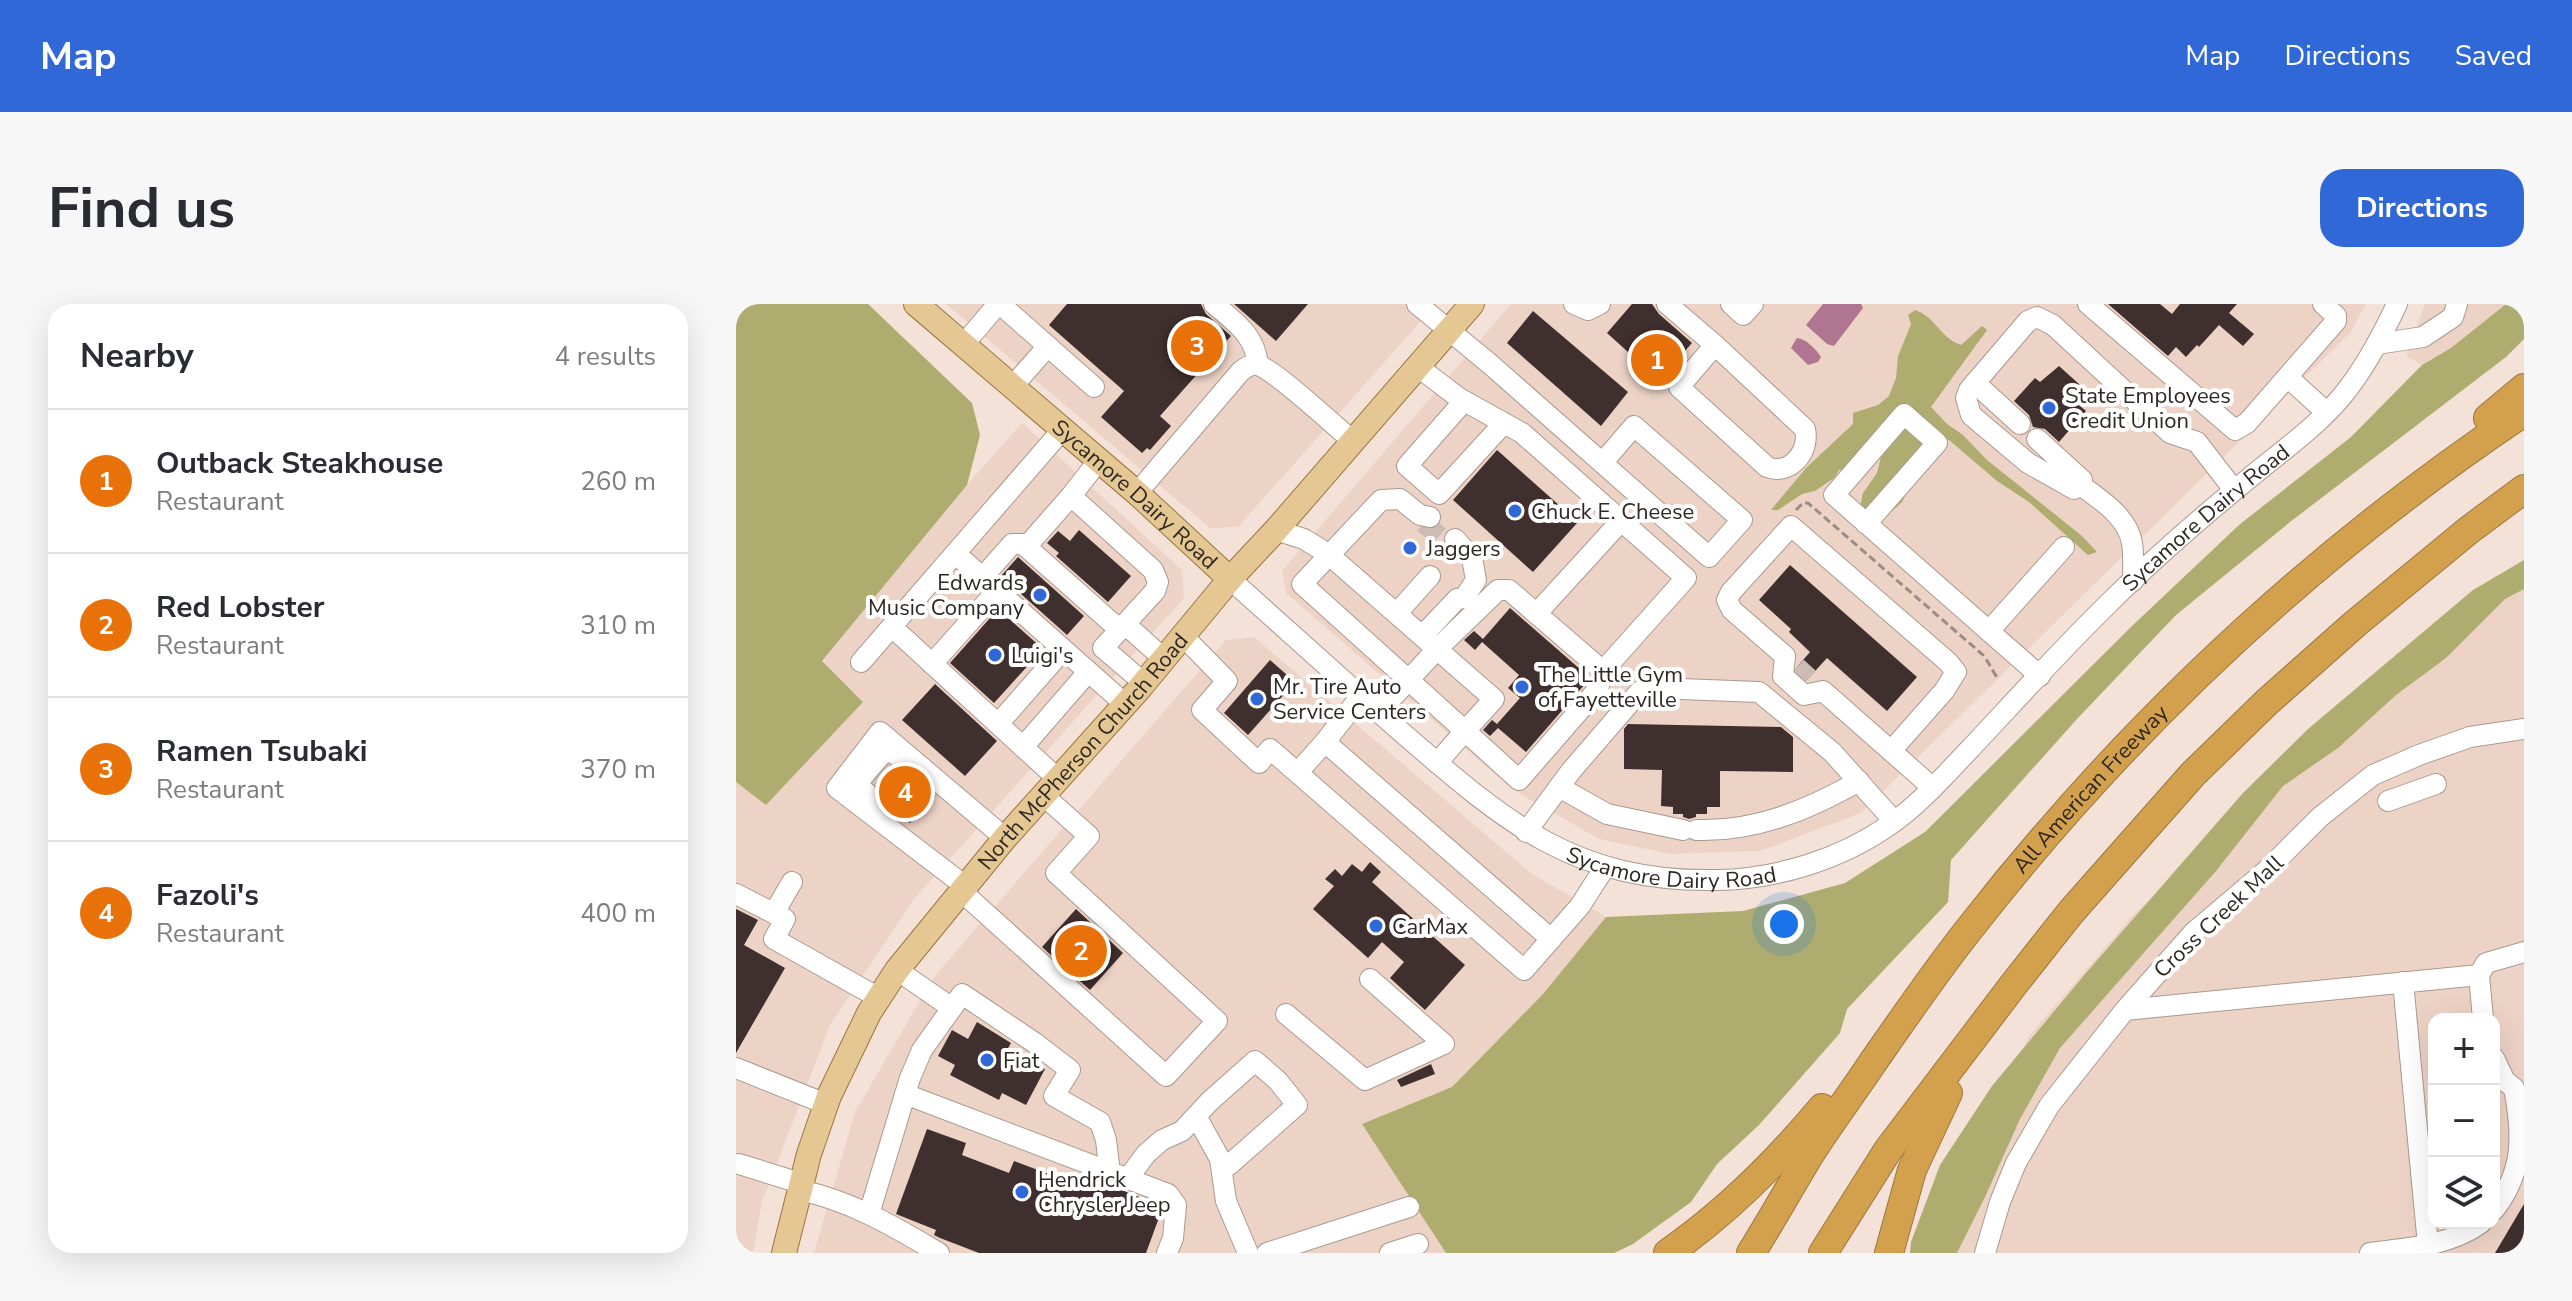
<!DOCTYPE html>
<html lang="en">
<head>
<meta charset="utf-8">
<style>
	:root { --surface:#fff; --page:#f7f7f7; --text:#2b2b33; --muted:#7c7c81; --line:#e1e1e2; --accent:#3069d7 }
	body { margin:0; font-family:"Nunito Sans",sans-serif; background:var(--page); color:var(--text) }
	.controls { position:absolute; right:24px; bottom:24px; display:grid; overflow:hidden; border-radius:16px; box-shadow:0 8px 32px #0002 }
	.controls button { width:72px; height:72px; display:grid; place-items:center; padding:0; border:0; border-bottom:2px solid var(--line); background:var(--surface); color:var(--text); font:40px sans-serif }
	.you { position:absolute; left:1048px; top:620px; width:28px; height:28px; margin:-20px; border:6px solid #fff; border-radius:50%; background:#1a73e8; box-shadow:0 0 0 12px #1a73e833 }
	.badge { display:grid; place-items:center; width:52px; height:52px; border-radius:50%; background:var(--accent); color:#fff; font-size:26px; font-weight:700 }
	.pin { position:absolute; translate:-50% -50%; border:4px solid #fff; box-shadow:0 2px 8px #0006 }
	.list { margin:0; padding:0; list-style:none }
	h2 { display:flex; justify-content:space-between; align-items:center; height:104px; margin:0; padding:0 32px; font-size:34px }
	h2 small { font-size:26px; font-weight:400; color:var(--muted) }
	.list li { display:grid; grid-template-columns:52px 1fr auto; gap:24px; align-items:center; box-sizing:border-box; height:144px; padding:0 32px; border-top:2px solid var(--line) }
	.list b { display:block; font-size:30px; white-space:nowrap }
	.list p { margin:0; font-size:26px; white-space:nowrap; color:var(--muted) }
	.list em { font-size:26px; font-style:normal; color:var(--muted) }
	.icon { flex:none; width:44px; height:44px; fill:none; stroke:currentColor; stroke-width:2; stroke-linecap:round; stroke-linejoin:round }
	.map { position:relative; flex:none; width:1788px; height:949px; overflow:hidden; border-radius:24px }
	header { display:flex; align-items:center; gap:48px; box-sizing:border-box; height:112px; padding:0 40px; background:var(--accent); color:#fff }
	header strong { font-size:38px }
	nav { display:flex; gap:44px; margin-inline-start:auto; font-size:28px }
	.intro { display:flex; align-items:center; justify-content:space-between; box-sizing:border-box; height:192px; padding:0 48px }
	h1 { margin:0; font-size:56px }
	.button { padding:20px 36px; border-radius:24px; background:var(--accent); color:#fff; font-size:28px; font-weight:700 }
	main { display:flex; gap:48px; padding:0 48px }
	aside { flex:1; background:var(--surface); border-radius:24px; box-shadow:0 8px 32px #0002 }
	.map>svg:first-child { display:block }
	.built { fill:#edd3c6; fill-rule:evenodd }
	.forest { fill:#aead6f }
	.water { fill:#b07590 }
	.building { fill:#3f2f2e }
	.lines { fill:none; stroke-linecap:round; stroke-linejoin:round }
	.minor-tunnel { stroke:#ccbcb3; stroke-width:20; stroke-dasharray:20 10; stroke-linecap:butt }
	.minor-casing { stroke:#aa9990; stroke-width:22 }
	.major-casing { stroke:#99773f; stroke-width:26 }
	.highway-casing { stroke:#99773f; stroke-width:30 }
	.path { stroke:#9a8d86; stroke-width:3; stroke-dasharray:8 4; stroke-linecap:butt }
	.minor { stroke:#fff; stroke-width:20 }
	.major { stroke:#e5c794; stroke-width:24 }
	.highway { stroke:#d3a14d; stroke-width:28 }
	.poi-dot { fill:#3069d7; stroke:#fff; stroke-width:3 }
	.labels { text-anchor:middle; stroke-width:8; stroke-linejoin:round; paint-order:stroke }
	.poi-label { font-size:22px; fill:#2e2824; stroke:#fff; text-anchor:start }
	.street-label { font-size:22px; fill:#2e2824; stroke:#fff }
</style>
</head>
<body>
<header>
<strong>Map</strong>
<nav><a>Map</a><a>Directions</a><a>Saved</a></nav>
</header>
<div class="intro"><h1>Find us</h1><a class="button">Directions</a></div>
<main>
<aside>
<h2>Nearby<small>4 results</small></h2>
<ul class="list">
<li><span class="badge" style="background:#e8710a">1</span><div><b>Outback Steakhouse</b><p>Restaurant</p></div><em>260 m</em></li>
<li><span class="badge" style="background:#e8710a">2</span><div><b>Red Lobster</b><p>Restaurant</p></div><em>310 m</em></li>
<li><span class="badge" style="background:#e8710a">3</span><div><b>Ramen Tsubaki</b><p>Restaurant</p></div><em>370 m</em></li>
<li><span class="badge" style="background:#e8710a">4</span><div><b>Fazoli's</b><p>Restaurant</p></div><em>400 m</em></li>
</ul>
</aside>
<div class="map">
<svg width="1788" height="949" viewBox="0 0 1788 949">
	<rect width="100%" height="100%" fill="#f4e1d7"/>
	<g class="built">
		<path d="M210 0H700L502 223 474 224Z"/>
		<path d="M775 0H1630L1614 29 1125 509 1024 547 935 550 863 535 776 485 550 289 546 267Z"/>
		<path d="M1689 0H1770L1715 44 1686 61 1670 52Z"/>
		<path d="M286 119 446 266 448 294 178 595 94 721 26 898 17 949H0V478L30 501 127 397 86 357 231 181Z"/>
		<path d="M1788 278V949H1204L1233 845 1293 732 1398 610 1592 433ZM1698 715H1758V919H1698Z"/>
		<path d="M518 333 796 570 870 613 807 690 716 783 626 820 710 949H78L119 808 198 673 490 336Z"/>
	</g>
	<g class="forest">
		<path d="M0 0H132L236 99 244 131 231 181 86 357 127 398 30 501 0 478Z"/>
		<path d="M1770 0H1788V35L1770 53 1554 218 1440 311 1341 415 1215 556 1212 598 1111 705 1104 729 1023 821 981 860 955 898 897 940 878 949H710L626 820 716 783 807 690 870 613 1007 607 1109 579 1189 528 1396 322 1503 221 1615 133 1686 61 1715 44Z"/>
		<path d="M1179 6C1200 13 1204 34 1225 41L1246 22 1251 26 1195 103 1211 120 1227 131 1251 156 1346 232 1361 248 1352 251 1293 198 1261 177 1213 136 1200 133 1166 198 1144 218 1123 208 1127 189 1141 169 1145 153 1139 147 1108 169 1104 165 1098 174 1079 187 1066 190 1042 206H1035L1070 164 1117 120V109L1142 101 1153 92 1160 74 1162 52 1175 20 1172 11Z"/>
		<path d="M1788 256V285L1769 295 1710 354 1660 391 1602 444 1547 482 1480 567 1324 744 1284 815 1249 893 1221 949H1174L1175 938 1204 861 1256 782 1350 669 1507 489 1572 425 1737 286Z"/>
	</g>
	<g class="water">
		<path d="M1087 0H1125L1127 4 1098 42 1091 40 1070 21Z"/>
		<path d="M1061 34C1070 35 1080 45 1085 53L1082 58 1072 61 1055 44Z"/>
	</g>
	<g class="building">
		<path d="M331 0H465L470 10 495 32 424 112 435 122 414 146 411 144 406 149 365 113 388 87 313 21Z"/>
		<path d="M498 0H572L540 37Z"/>
		<path d="M896 0H916L923 10 956 39 923 76 871 29Z"/>
		<path d="M1372 0H1424L1436 10 1444 0H1501L1493 9 1518 30 1507 42 1483 21 1463 43 1461 41 1450 53 1440 43 1432 52Z"/>
		<path d="M797 7 892 88 865 122 771 39Z"/>
		<path d="M1323 62 1353 89 1343 101 1350 107 1323 138 1309 125 1297 123 1293 111 1278 97 1299 74 1304 78Z"/>
		<path d="M761 146 842 218 797 268 717 196Z"/>
		<path d="M343 226 395 272 372 298 320 252 323 249 311 239 322 227 334 237Z"/>
		<path d="M282 253 348 312 331 331 265 272Z"/>
		<path d="M1054 261 1181 373 1151 407 1091 354 1071 376 1061 367V363L1074 348 1053 328 1055 325 1023 296Z"/>
		<path d="M774 304 852 372 850 379 790 448 762 424 754 432 747 426 756 416 761 420 784 394 772 384 783 371 746 338 739 346 728 336 738 327 747 335Z"/>
		<path d="M262 305 307 345 258 399 214 359Z"/>
		<path d="M534 356 559 378 512 431 488 409Z"/>
		<path d="M199 380 261 437 229 472 166 416Z"/>
		<path d="M892 420 1045 423 1057 433V468L984 467V503H971V510H960V513L953 515 947 513V510H937V503L925 502 926 466 888 465V425Z"/>
		<path d="M156 465 164 470H173L199 492 174 519 160 506 156 494 141 481Z"/>
		<path d="M634 558 645 568 636 578 729 661 689 706 654 674 668 658 646 638 632 654 577 605 598 582 589 575 599 565 606 572 616 560 626 568Z"/>
		<path d="M0 605 22 616 8 641 49 664 0 749Z"/>
		<path d="M340 605 387 649 354 686 306 643Z"/>
		<path d="M241 718 275 739 271 746 309 765 290 801 266 789 263 796 214 771 219 761 202 752 216 726 232 735Z"/>
		<path d="M695 760 699 770 665 783 661 776Z"/>
		<path d="M191 825 230 839 226 851 273 869 278 857 350 884 354 874 414 897 410 906 424 911 410 949H243L204 934 198 931 200 926 160 910Z"/>
		<path d="M1788 900V949H1759Z"/>
	</g>
	<g class="lines">
		<g class="minor-tunnel">
			<path d="M688 219 713 241"/>
			<path d="M1061 363 1073 374"/>
		</g>
		<g class="minor-casing">
			<g id="minor">
				<path d="M264 0 358 83"/>
				<path d="M478 0C500 19 519 31 522 61"/>
				<path d="M681 0 754 60 973 253 1006 216 898 122 867 158"/>
				<path d="M838 0 852 6 864 0"/>
				<path d="M931 0 979 41 1069 125C1074 148 1054 172 1031 163L943 83 979 41"/>
				<path d="M995 0 1007 11 1017 0"/>
				<path d="M1352 0 1499 126 1511 119 1600 17V12L1587 0"/>
				<path d="M228 40 262 0"/>
				<path d="M1641 40 1687 33 1717 13 1721 0"/>
				<path d="M681 62 723 94 786 129 950 274 867 367 862 385 783 476 729 427 701 459"/>
				<path d="M1554 71 1557 78 1590 108"/>
				<path d="M1239 79 1284 120"/>
				<path d="M277 82 312 42"/>
				<path d="M728 97 671 162 703 190 768 119"/>
				<path d="M1301 135 1346 176 1338 185 1292 159 1235 111 1230 94 1233 86 1292 17 1301 13 1317 21 1434 129 1461 138 1498 186"/>
				<path d="M363 156 335 192 417 266 422 278 419 287 367 344 408 379"/>
				<path d="M1333 172C1354 190 1391 208 1396 239 1398 251 1397 264 1397 277"/>
				<path d="M401 189 505 67C510 64 515 59 522 61 540 67 599 122 617 137"/>
				<path d="M1130 220 1201 139 1168 110 1098 191 1304 372"/>
				<path d="M540 226 568 235 592 250 758 395 729 427 566 280 645 196 664 195 684 211 694 213"/>
				<path d="M290 243 335 192"/>
				<path d="M220 250 389 400"/>
				<path d="M246 274 276 240H287L384 326"/>
				<path id="s1" d="M494 275C550 325 606 376 663 426 766 515 836 579 981 576 1040 575 1103 556 1152 522 1183 501 1208 472 1234 445 1279 397 1323 348 1370 302 1414 258 1462 216 1511 176 1543 149 1580 124 1607 91 1629 64 1646 32 1661 0"/>
				<path d="M661 309 694 272"/>
				<path d="M801 309 885 217"/>
				<path d="M389 320 428 355"/>
				<path d="M156 323 323 476"/>
				<path d="M1253 327 1328 243"/>
				<path d="M687 331 721 295 728 294 740 276 736 254 719 235"/>
				<path d="M447 332 491 377 466 406 523 459 534 445 788 666 844 602 869 563"/>
				<path d="M125 358 327 125"/>
				<path d="M196 360 261 287"/>
				<path d="M625 392 589 438 815 635"/>
				<path d="M643 408 702 344 762 286H773L867 367"/>
				<path d="M262 420 327 346"/>
				<path d="M287 443 352 368"/>
				<path d="M1155 447 1208 387 1220 368 1212 358 1055 222 995 288 991 296 996 306 1049 352 1047 372 1068 391 1087 387 1197 484"/>
				<path d="M562 468 589 438"/>
				<path d="M823 483 871 510 947 526"/>
				<path d="M1652 497 1700 480"/>
				<path d="M147 504 123 482V477L147 449 157 448 168 458"/>
				<path d="M960 526C1019 528 1072 506 1123 477"/>
				<path d="M790 528 835 467 904 387 918 384 1023 388 1096 448 1158 517"/>
				<path d="M229 582 101 484 144 428 269 534"/>
				<path d="M225 587 430 772 481 717 320 569 353 532 308 492"/>
				<path d="M0 590 49 615 38 635 143 694"/>
				<path d="M38 609 56 578"/>
				<path d="M161 666 216 704"/>
				<path d="M1667 678 1692 941"/>
				<path d="M1389 706 1743 671"/>
				<path d="M550 710 629 776 708 740 634 675"/>
				<path d="M1747 715 1743 671 1750 659 1788 648"/>
				<path d="M1758 754 1769 777 1778 784C1787 831 1788 867 1758 906"/>
				<path d="M0 764 90 800"/>
				<path d="M169 790 432 890 440 901 437 934 431 949"/>
				<path d="M484 855 490 897 512 949"/>
				<path d="M3 860 64 879"/>
				<path d="M392 874 410 850 426 836 446 827 474 797 519 757 542 777 561 801 493 861 484 855 460 812"/>
				<path d="M63 886C116 897 157 922 203 949"/>
				<path d="M133 910 174 774 186 746 226 690 299 739 334 766 318 792 364 818 370 836 374 869"/>
				<path d="M531 949 673 903"/>
				<path d="M654 949 682 940"/>
				<path d="M1249 949 1264 898 1280 859 1313 802 1389 706 1457 629 1529 568 1584 513 1637 471 1683 451 1734 433 1788 425"/>
				<path d="M1634 949C1672 944 1713 942 1745 919"/>
			</g>
		</g>
		<g class="major-casing">
			<g id="major">
				<path id="s2" d="M180 0 401 189 494 275"/>
				<path id="s3" d="M48 949 73 850 93 792 133 709 161 666 269 534 403 385 494 275 540 226 736 0"/>
			</g>
		</g>
		<g class="highway-casing">
			<g id="highway">
				<path d="M1752 114 1788 84"/>
				<path d="M932 949C991 908 1040 859 1086 804"/>
				<path id="s4" d="M1015 949C1035 917 1054 883 1074 850 1093 820 1115 791 1135 761 1167 715 1199 668 1234 624 1391 423 1576 250 1788 108"/>
				<path d="M1087 949 1152 846 1278 680 1335 608 1457 470 1531 398 1620 319 1733 226 1788 185"/>
				<path d="M1153 949 1176 866 1212 789"/>
			</g>
		</g>
		<path class="path" d="M1060 206 1067 199H1072L1247 351C1250 354 1258 369 1262 375"/>
		<use href="#minor" class="minor"/>
		<use href="#major" class="major"/>
		<use href="#highway" class="highway"/>
	</g>
	<g class="poi-dot">
		<circle cx="1313" cy="104" r="8"/>
		<circle cx="779" cy="207" r="8"/>
		<circle cx="674" cy="244" r="8"/>
		<circle cx="304" cy="291" r="8"/>
		<circle cx="259" cy="351" r="8"/>
		<circle cx="786" cy="383" r="8"/>
		<circle cx="521" cy="395" r="8"/>
		<circle cx="640" cy="622" r="8"/>
		<circle cx="251" cy="756" r="8"/>
		<circle cx="286" cy="888" r="8"/>
	</g>
	<g class="labels">
		<g class="poi-label">
			<text x="1329" y="99">State Employees<tspan x="1329" dy="25">Credit Union</tspan></text>
			<text x="795" y="215">Chuck E. Cheese</text>
			<text x="690" y="252">Jaggers</text>
			<text x="288" y="286" text-anchor="end">Edwards<tspan x="288" dy="25">Music Company</tspan></text>
			<text x="275" y="359">Luigi's</text>
			<text x="802" y="378">The Little Gym<tspan x="802" dy="25">of Fayetteville</tspan></text>
			<text x="537" y="390">Mr. Tire Auto<tspan x="537" dy="25">Service Centers</tspan></text>
			<text x="656" y="630">CarMax</text>
			<text x="267" y="764">Fiat</text>
			<text x="302" y="883">Hendrick<tspan x="302" dy="25">Chrysler Jeep</tspan></text>
		</g>
		<g class="street-label">
			<text dy="8" stroke="none"><textPath href="#s2" startOffset="290">Sycamore Dairy Road</textPath></text>
			<text dy="8" stroke="none"><textPath href="#s1" startOffset="1214">Sycamore Dairy Road</textPath></text>
			<text dy="8" stroke="none"><textPath href="#s3" startOffset="594">North McPherson Church Road</textPath></text>
			<text dy="8" stroke="none"><textPath href="#s4" startOffset="576">All American Freeway</textPath></text>
			<text dy="8" stroke="none"><textPath href="#s1" startOffset="542">Sycamore Dairy Road</textPath></text>
			<text transform="translate(1482 612) rotate(-43)" y="8">Cross Creek Mall</text>
		</g>
	</g>
</svg>
<div class="controls">
<button>+</button>
<button>−</button>
<button><svg class="icon" aria-label="layers" viewBox="0 0 24 24"><path d="M12 4l9 5-9 5-9-5zM3 14l9 5 9-5"/></svg></button>
</div>
<div class="you"></div>
<div class="pin badge" style="left:921px;top:56px;background:#e8710a">1</div>
<div class="pin badge" style="left:345px;top:647px;background:#e8710a">2</div>
<div class="pin badge" style="left:461px;top:42px;background:#e8710a">3</div>
<div class="pin badge" style="left:169px;top:488px;background:#e8710a">4</div>
</div>
</main>
</body>
</html>
